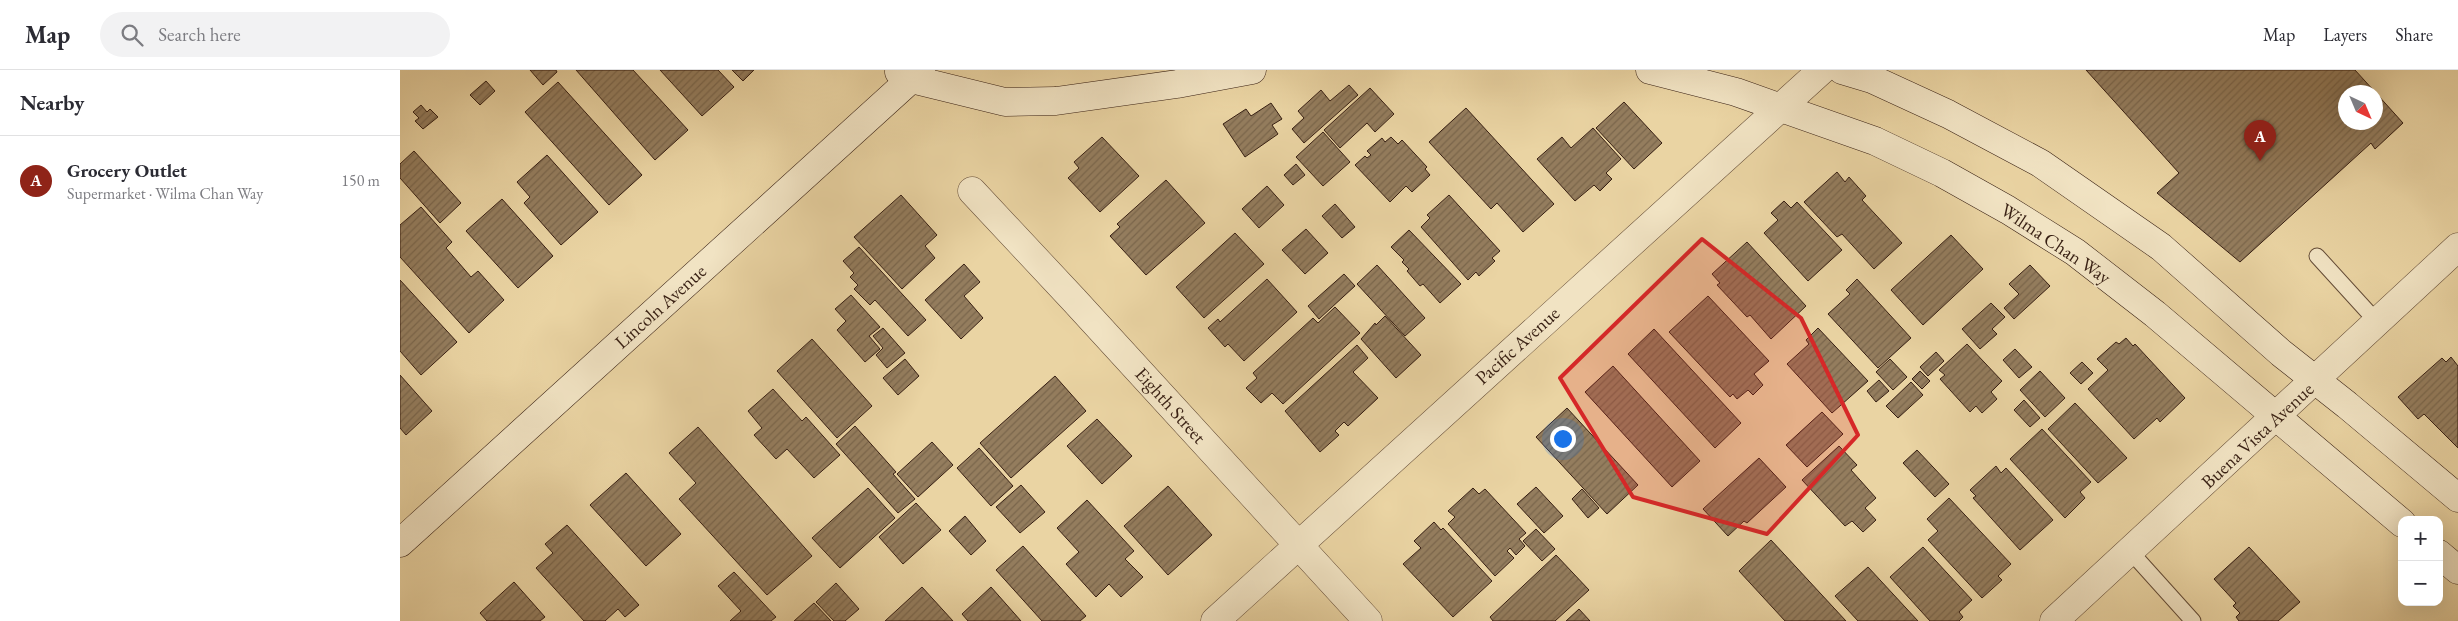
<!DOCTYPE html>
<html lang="en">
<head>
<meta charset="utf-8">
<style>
	:root { --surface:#fff; --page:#f2f2f3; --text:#2b2b33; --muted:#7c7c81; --line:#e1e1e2; --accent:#8f2418 }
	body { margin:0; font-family:"EB Garamond",serif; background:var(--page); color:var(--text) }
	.controls { position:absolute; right:15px; bottom:15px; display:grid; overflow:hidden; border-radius:10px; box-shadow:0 5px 20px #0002 }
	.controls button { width:45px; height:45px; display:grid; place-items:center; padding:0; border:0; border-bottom:1px solid var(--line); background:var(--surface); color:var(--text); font:25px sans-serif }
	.compass { position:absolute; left:1938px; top:15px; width:45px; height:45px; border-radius:50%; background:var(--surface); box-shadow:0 5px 20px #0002; rotate:136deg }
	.you { position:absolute; left:1162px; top:368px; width:18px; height:18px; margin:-12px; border:4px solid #fff; border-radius:50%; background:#1a73e8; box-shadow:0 0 0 8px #1a73e833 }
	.badge { display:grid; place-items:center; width:32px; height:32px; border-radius:50%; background:var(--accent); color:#fff; font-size:16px; font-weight:700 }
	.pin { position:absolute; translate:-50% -41px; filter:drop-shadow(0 1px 2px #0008) }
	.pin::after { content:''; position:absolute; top:26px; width:18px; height:15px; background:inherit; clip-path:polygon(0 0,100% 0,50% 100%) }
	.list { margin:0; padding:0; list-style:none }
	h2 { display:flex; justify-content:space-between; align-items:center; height:65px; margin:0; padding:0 20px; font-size:21px }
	h2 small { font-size:16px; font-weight:400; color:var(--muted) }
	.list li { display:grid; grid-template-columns:32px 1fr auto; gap:15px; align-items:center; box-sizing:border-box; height:90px; padding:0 20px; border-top:1px solid var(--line) }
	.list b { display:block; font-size:19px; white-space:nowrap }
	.list p { margin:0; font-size:16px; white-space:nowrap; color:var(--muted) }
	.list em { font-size:16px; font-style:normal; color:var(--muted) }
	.icon { flex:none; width:28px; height:28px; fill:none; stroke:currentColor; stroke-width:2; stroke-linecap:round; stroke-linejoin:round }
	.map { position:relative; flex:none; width:2058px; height:551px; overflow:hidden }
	header { display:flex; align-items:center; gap:30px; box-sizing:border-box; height:70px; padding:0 25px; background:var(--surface); border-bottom:1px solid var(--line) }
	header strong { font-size:24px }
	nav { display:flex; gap:28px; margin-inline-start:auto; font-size:18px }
	.search { width:350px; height:45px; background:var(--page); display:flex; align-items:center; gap:12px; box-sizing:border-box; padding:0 18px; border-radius:28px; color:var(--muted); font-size:19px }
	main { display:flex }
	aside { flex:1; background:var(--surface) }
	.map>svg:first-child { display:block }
	.building { fill:url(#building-hatch); stroke:#371f13 }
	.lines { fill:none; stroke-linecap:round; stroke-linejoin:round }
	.service-casing { stroke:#644c37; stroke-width:17 }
	.minor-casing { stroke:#644c37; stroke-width:29 }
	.secondary-casing { stroke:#371f13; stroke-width:29 }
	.service { stroke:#f1e3c3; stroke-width:15 }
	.minor { stroke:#f1e3c3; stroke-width:28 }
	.secondary { stroke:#f1e3c3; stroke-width:28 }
	.marked { fill:#d62828; fill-opacity:0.2; stroke:#d62828; stroke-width:4; stroke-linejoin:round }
	.labels { text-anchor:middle; stroke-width:4; stroke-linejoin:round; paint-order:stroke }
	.street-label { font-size:19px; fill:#371f13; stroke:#f1e3c3 }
</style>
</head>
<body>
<header>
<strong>Map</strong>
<div class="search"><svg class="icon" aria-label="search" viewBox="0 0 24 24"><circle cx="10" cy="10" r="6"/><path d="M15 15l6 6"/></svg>Search here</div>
<nav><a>Map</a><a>Layers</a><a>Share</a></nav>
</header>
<main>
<aside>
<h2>Nearby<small></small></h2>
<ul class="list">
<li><span class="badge">A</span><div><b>Grocery Outlet</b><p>Supermarket · Wilma Chan Way</p></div><em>150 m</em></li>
</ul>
</aside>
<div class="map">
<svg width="2058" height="551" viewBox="0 0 2058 551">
	<defs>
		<pattern id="building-hatch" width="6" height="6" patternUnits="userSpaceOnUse" patternTransform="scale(1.25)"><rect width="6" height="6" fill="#947d5e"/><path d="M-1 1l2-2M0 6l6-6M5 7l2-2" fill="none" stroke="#7a664c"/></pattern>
	</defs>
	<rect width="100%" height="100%" fill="#ead4a3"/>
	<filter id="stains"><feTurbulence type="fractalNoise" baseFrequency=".004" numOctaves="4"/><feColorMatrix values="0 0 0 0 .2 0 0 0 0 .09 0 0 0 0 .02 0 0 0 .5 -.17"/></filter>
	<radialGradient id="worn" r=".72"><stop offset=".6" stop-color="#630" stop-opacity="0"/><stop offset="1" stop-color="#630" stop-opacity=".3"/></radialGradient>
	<g class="building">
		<path d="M130 0H156L157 2 143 15Z"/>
		<path d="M176 0H233L288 60 255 90Z"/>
		<path d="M260 0H318L334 17 302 46Z"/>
		<path d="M332 0H354L343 11Z"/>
		<path d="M1686 0H1955L1975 22H1946V52H1976V23L2003 53 1975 79 1971 73 1840 192 1757 123 1779 103Z"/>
		<path d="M86 11 95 21 80 35 70 25Z"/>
		<path d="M158 12 242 105 209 135 125 42Z"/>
		<path d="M949 15 958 25 904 73 892 59 904 48 898 41 921 20 930 31Z"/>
		<path d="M970 18 994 44 975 62 967 53 940 78 924 60Z"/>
		<path d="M1224 32 1262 73 1234 99 1196 58Z"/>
		<path d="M871 33 882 49 872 55 878 64 845 87 823 54 846 39 851 46Z"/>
		<path d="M21 35 27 42 30 39 38 47 23 59 15 51 19 48 13 42Z"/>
		<path d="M1066 38 1154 134 1123 162 1097 133 1091 139 1029 72Z"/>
		<path d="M1193 58 1221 89 1206 103 1212 109 1200 121 1194 115 1175 131 1137 89 1162 67 1171 78Z"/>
		<path d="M923 62 950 92 923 116 896 87Z"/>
		<path d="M702 67 739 106 700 142 668 108 679 98 674 92Z"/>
		<path d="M991 67 998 74 1002 70 1027 97 1025 99 1030 105 1012 122 1006 116 990 132 955 95 965 86 967 88 971 85 967 81 982 68 985 72Z"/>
		<path d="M14 81 61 133 40 153 0 108V94Z"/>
		<path d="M147 85 198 142 161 175 124 133 130 127 117 112Z"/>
		<path d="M896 94 905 105 893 115 884 105Z"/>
		<path d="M1437 102 1445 112 1449 107 1466 126 1462 130 1502 173 1474 199 1442 164 1437 167 1404 132Z"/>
		<path d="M766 110 805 153 746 205 710 166 720 157 717 154Z"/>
		<path d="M867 116 884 135 859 158 842 139Z"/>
		<path d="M501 125 537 165 525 176 535 188 502 219 454 167Z"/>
		<path d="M1049 125 1100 181 1092 188 1095 191 1079 206 1076 202 1068 210 1021 157 1030 148 1027 145Z"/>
		<path d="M102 129 153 186 118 218 66 161Z"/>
		<path d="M1384 131 1391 138 1397 132 1442 180 1408 211 1364 163 1378 150 1371 143Z"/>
		<path d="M935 134 955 157 942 168 922 146Z"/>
		<path d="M21 137 52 172 46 178 71 207 78 201 104 230 69 263 0 187V155Z"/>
		<path d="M906 159 928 183 905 204 882 180Z"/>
		<path d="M1009 160 1061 214 1040 233 1023 214 1020 216 1007 201 1009 199 1002 192 1004 190 991 177Z"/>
		<path d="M835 163 864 194 804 248 776 217Z"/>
		<path d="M1551 165 1583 199 1523 255 1491 220Z"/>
		<path d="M1347 172 1406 236 1371 269 1350 245 1347 247 1317 215 1320 213 1312 204Z"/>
		<path d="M459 177 526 250 508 266 475 230 470 235 454 219 458 215 450 207 454 203 443 191Z"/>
		<path d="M564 194 580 212 564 226 583 248 561 269 525 230Z"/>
		<path d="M977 195 1025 248 1005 266 957 214Z"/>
		<path d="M1630 195 1650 216 1614 249 1604 238 1619 224 1609 214Z"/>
		<path d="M944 204 955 216 919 249 908 236Z"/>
		<path d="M867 209 897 242 844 291 828 274 825 277 808 258 818 249 820 252Z"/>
		<path d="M1457 209 1511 268 1478 298 1428 244 1450 224 1446 220Z"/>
		<path d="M0 210 57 272 21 305 0 281Z"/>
		<path d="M451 225 480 257 469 266 480 279 465 292 437 260 446 251 435 239Z"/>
		<path d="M1308 226 1369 291 1354 304 1363 315 1353 325 1348 320 1337 329 1333 324 1330 327 1269 262Z"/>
		<path d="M1591 233 1605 247 1592 259 1597 264 1580 279 1562 259Z"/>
		<path d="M935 237 960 263 883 334 872 323 861 333 846 318 857 308 853 303 913 248 918 253Z"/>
		<path d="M985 246 1021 285 996 308 961 269 975 253 976 255Z"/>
		<path d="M483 258 505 283 487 298 476 285 483 278 473 266Z"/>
		<path d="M1418 258 1468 311 1432 343 1387 294 1409 274 1406 270Z"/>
		<path d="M1254 259 1341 353 1315 378 1228 284Z"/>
		<path d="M1726 268 1733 276 1735 274 1785 328 1760 352 1757 348 1734 369 1688 319 1708 300 1697 289 1716 272 1719 274Z"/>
		<path d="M412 269 472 336 437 368 377 301Z"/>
		<path d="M1567 274 1602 311 1591 322 1597 329 1582 343 1576 336 1570 342 1540 309 1545 305 1539 300Z"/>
		<path d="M957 275 968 288 953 302 978 328 948 356 944 352 935 361 939 365 920 382 885 341Z"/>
		<path d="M1615 279 1632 297 1619 308 1603 290Z"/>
		<path d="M1536 282 1544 291 1528 306 1520 297Z"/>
		<path d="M2051 287 2058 296V378L2024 344 2018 349 1998 327 2042 288 2046 292Z"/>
		<path d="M505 289 519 306 498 325 483 308Z"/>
		<path d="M1490 289 1507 307 1493 320 1476 302Z"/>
		<path d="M1682 292 1693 303 1681 314 1670 303Z"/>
		<path d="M1213 296 1300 391 1272 417 1185 322Z"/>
		<path d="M1520 301 1530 311 1522 319 1512 309Z"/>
		<path d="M1640 301 1665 328 1645 347 1620 320Z"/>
		<path d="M0 305 32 341 6 365 0 358Z"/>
		<path d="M655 306 686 341 611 408 580 373Z"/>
		<path d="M1479 310 1489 321 1476 332 1467 321Z"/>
		<path d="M1511 312 1523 325 1498 348 1486 336Z"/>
		<path d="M373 319 402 351 406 347 440 385 414 408 387 379 376 389 354 365 362 358 348 341Z"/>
		<path d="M1624 330 1640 348 1630 357 1614 340Z"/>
		<path d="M1675 333 1727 388 1698 413 1648 359Z"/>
		<path d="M1167 338 1238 415 1207 444 1136 367Z"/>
		<path d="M1422 342 1443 364 1407 397 1386 375Z"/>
		<path d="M697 349 732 386 702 414 667 376Z"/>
		<path d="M455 356 496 402 493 404 515 429 498 443 436 374Z"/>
		<path d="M298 357 412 486 367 525 279 429 296 413 269 383Z"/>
		<path d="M1642 359 1691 412 1680 422 1685 428 1665 448 1610 389Z"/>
		<path d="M532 372 553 395 518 427 497 404Z"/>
		<path d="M1439 376 1457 395 1451 400 1476 428 1465 438 1476 450 1463 462 1452 451 1445 456 1402 410Z"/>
		<path d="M579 378 613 416 591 436 557 398Z"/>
		<path d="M1517 380 1549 414 1535 427 1503 393Z"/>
		<path d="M1359 388 1386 417 1347 453 1344 451 1328 466 1303 439Z"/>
		<path d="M1596 396 1601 403 1606 398 1653 450 1620 480 1573 428 1576 426 1570 420Z"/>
		<path d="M226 403 281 464 246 496 190 435Z"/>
		<path d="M621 415 645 442 620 463 596 437Z"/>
		<path d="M768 416 812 465 768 505 724 456Z"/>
		<path d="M1136 417 1163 446 1144 463 1117 434Z"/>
		<path d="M468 418 495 448 440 498 412 468Z"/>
		<path d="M1073 418 1079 424 1085 419 1126 463 1119 469 1125 476 1116 485 1110 478 1107 481 1114 488 1095 506 1048 454 1055 447 1048 441Z"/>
		<path d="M1182 419 1199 438 1188 448 1172 429Z"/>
		<path d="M1549 428 1611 494 1598 506 1602 510 1582 528 1528 470 1538 461 1527 449Z"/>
		<path d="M687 430 734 481 725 489 743 507 721 527 709 514 696 527 666 494 679 482 657 458Z"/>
		<path d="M516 433 541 460 503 494 479 467Z"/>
		<path d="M565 446 586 471 571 485 549 461Z"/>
		<path d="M1034 452 1041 460 1043 458 1092 511 1053 547 1003 494 1021 478 1014 471Z"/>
		<path d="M167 455 239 535 225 547 218 539 205 551H184L136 498 153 483 145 474Z"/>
		<path d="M1136 459 1155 479 1142 491 1123 471Z"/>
		<path d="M1371 470 1446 551H1385L1339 501Z"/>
		<path d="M623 476 686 546 680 551H642L596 500Z"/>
		<path d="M1523 477 1572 530 1559 542 1563 547 1559 551H1530L1490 507Z"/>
		<path d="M1849 477 1900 532 1878 551H1839L1836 547 1840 543 1833 536 1836 533 1814 509Z"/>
		<path d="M1156 485 1189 520 1155 551H1093L1090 547Z"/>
		<path d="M1468 497 1518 551H1458L1435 526Z"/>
		<path d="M334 502 376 547 371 551H330L341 541 318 516Z"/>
		<path d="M114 512 145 547 140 551H87L80 543Z"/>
		<path d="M436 513 459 539 445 551H434L416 532Z"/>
		<path d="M522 517 553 551H485Z"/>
		<path d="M591 517 621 551H568L562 544Z"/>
		<path d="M414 533 431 551H394Z"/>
		<path d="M1179 539 1190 551H1166Z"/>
	</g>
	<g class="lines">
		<g class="service-casing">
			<g id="service">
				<path d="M1917 186 1978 253"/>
				<path d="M1730 481 1793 551"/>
			</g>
		</g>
		<g class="minor-casing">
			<g id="minor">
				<path d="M572 121 674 230 968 551"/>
				<path d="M815 551 1422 0"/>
				<path d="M1654 551 2058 177"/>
			</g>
		</g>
		<g class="secondary-casing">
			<g id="secondary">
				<path d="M1250 0 1336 22 1475 71 1542 103 1608 140 1675 182 1755 244 2002 453"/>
				<path d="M1442 0 1472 9 1548 44 1640 93 1761 177 1881 283 1947 335 2058 428"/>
				<path d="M499 2 511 9 605 32 656 31 777 14 852 0"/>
				<path d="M0 473 521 0"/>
				<path d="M2039 484 2058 500"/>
			</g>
		</g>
		<use href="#service" class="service"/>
		<use href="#minor" class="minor"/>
		<use href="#secondary" class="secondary"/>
	</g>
	<path class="marked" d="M1302 169 1401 248 1458 365 1367 464 1233 427 1160 308Z"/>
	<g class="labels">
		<g class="street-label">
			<text transform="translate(1656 173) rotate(34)" y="7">Wilma Chan Way</text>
			<text transform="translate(260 236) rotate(-42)" y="7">Lincoln Avenue</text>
			<text transform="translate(1117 275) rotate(-42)" y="7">Pacific Avenue</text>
			<text transform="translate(771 335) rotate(48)" y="7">Eighth Street</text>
			<text transform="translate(1857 365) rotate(-43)" y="7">Buena Vista Avenue</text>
		</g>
	</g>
	<rect width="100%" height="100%" filter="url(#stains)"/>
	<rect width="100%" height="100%" fill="url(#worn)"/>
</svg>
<div class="controls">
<button>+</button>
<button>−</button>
</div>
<svg class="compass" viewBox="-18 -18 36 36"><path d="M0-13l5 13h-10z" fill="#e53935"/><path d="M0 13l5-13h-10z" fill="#7c7c81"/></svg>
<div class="you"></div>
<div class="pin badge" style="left:1860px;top:91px">A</div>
</div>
</main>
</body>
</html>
